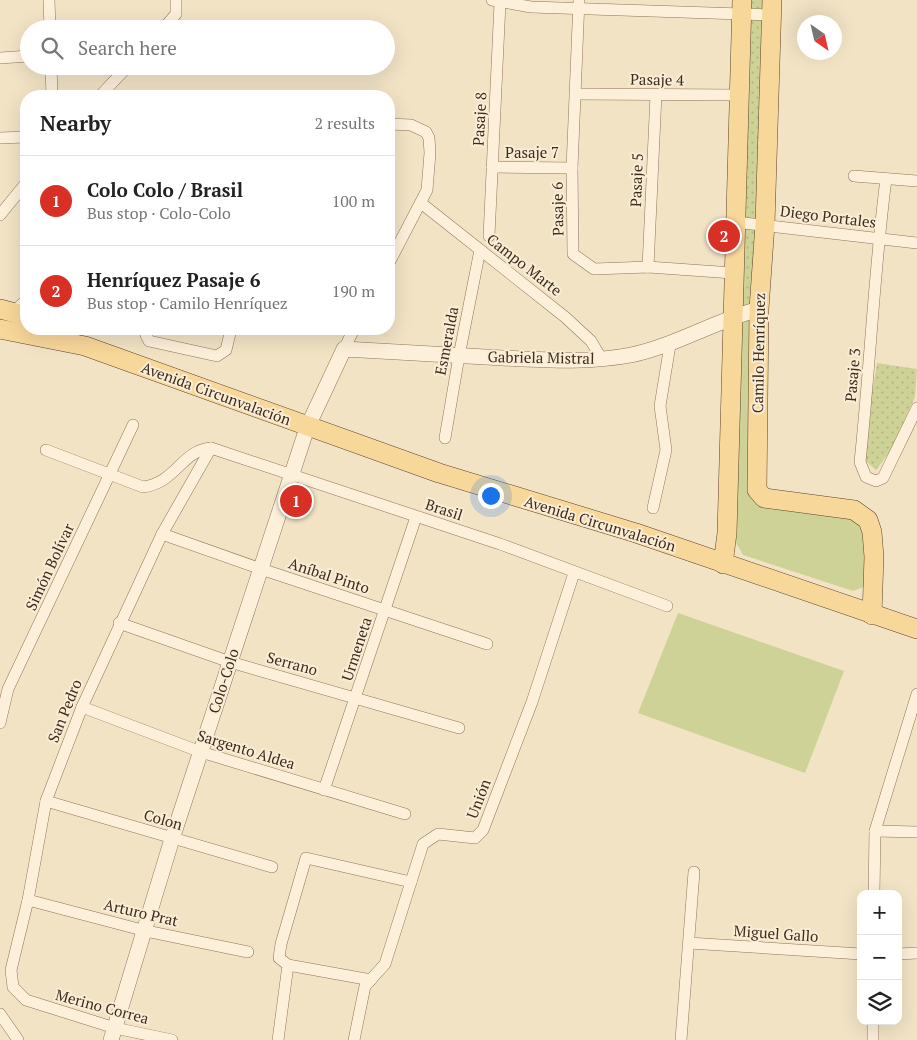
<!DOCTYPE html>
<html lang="en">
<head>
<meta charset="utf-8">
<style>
	:root { --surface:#fff; --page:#f2f2f2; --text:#222; --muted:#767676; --line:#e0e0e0; --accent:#d93025 }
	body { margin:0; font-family:"PT Serif",serif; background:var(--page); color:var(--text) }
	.controls { position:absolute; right:15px; bottom:15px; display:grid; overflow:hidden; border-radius:10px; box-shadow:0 5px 20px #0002 }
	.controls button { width:45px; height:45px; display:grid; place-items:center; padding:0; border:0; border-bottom:1px solid var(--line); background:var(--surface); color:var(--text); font:25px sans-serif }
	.compass { position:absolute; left:797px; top:15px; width:45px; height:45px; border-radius:50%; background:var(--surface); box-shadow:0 5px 20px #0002; rotate:146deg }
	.you { position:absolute; left:490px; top:495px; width:18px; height:18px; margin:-12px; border:4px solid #fff; border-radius:50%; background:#1a73e8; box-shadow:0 0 0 8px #1a73e833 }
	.badge { display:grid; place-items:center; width:32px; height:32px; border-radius:50%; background:var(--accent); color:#fff; font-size:16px; font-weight:700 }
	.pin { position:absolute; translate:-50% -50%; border:2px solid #fff; box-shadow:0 1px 5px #0006 }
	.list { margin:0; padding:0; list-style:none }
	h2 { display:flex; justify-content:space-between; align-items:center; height:65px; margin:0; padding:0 20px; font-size:21px }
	h2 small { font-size:16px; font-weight:400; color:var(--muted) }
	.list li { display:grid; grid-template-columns:32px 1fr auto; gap:15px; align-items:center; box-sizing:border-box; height:90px; padding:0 20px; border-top:1px solid var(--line) }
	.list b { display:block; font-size:19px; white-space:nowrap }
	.list p { margin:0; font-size:16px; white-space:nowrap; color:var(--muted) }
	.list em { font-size:16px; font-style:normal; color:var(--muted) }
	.icon { flex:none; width:28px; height:28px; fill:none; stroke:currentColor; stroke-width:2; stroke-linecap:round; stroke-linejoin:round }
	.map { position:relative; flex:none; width:917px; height:1040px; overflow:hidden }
	.search { position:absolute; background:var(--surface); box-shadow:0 5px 20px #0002; left:20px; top:20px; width:375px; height:55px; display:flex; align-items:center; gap:12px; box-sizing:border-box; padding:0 18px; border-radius:28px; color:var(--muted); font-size:19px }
	.panel { position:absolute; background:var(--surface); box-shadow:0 5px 20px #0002; left:20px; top:90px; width:375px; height:245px; border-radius:20px }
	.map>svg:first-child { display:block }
	.green { fill:#ced297 }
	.park { fill:url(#park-dots) }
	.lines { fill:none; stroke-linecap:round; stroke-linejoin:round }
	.minor-casing { stroke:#907459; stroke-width:12 }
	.tertiary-casing { stroke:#907459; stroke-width:16 }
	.primary-casing { stroke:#5d422d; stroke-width:20 }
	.minor { stroke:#fcf0da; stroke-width:11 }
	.tertiary { stroke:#fcf0da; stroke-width:15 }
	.primary { stroke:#f8d79a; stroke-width:19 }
	.labels { text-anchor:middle; stroke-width:4; stroke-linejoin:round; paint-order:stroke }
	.street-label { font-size:15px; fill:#3e2c1e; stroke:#f9edd6 }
</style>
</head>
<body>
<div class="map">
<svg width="917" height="1040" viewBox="0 0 917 1040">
	<defs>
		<pattern id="park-dots" width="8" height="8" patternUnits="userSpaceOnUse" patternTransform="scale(1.25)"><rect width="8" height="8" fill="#ced297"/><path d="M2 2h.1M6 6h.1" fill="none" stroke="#b2b482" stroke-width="1.8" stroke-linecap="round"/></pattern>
	</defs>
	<rect width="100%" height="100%" fill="#f2e3c5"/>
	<g class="green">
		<path d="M757 312 754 492 866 521 869 585 853 591 743 555 730 532 736 320Z"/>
		<path d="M678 613 844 671 805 773 638 713Z"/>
	</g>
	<g class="park">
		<path d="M750 0H766L756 304 738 308 749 100Z"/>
		<path d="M877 363 917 369 915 397 891 450 876 470 861 457Z"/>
	</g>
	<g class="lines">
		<g class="minor-casing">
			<g id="minor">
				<path d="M49 0 50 29"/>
				<path d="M492 0 531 7 772 15"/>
				<path d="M579 0 572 168 573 254 594 269 648 267 733 273"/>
				<path d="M163 29 176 14V0"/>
				<path d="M0 58 29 56"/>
				<path d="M51 66 52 96"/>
				<path d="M576 94 738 95"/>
				<path d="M100 96 128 66"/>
				<path d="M389 124 411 125 426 132 429 138 430 153 427 190 389 263"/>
				<path d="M0 138 26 137"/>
				<path d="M492 167 572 168"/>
				<path d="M854 176 917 181"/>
				<path d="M886 179C874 272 870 367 860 462L866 477 876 481 883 478 917 408"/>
				<path d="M421 203 565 317 591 341 601 358"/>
				<path d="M0 215 26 183"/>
				<path d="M735 222 917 243"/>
				<path d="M489 236 500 3"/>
				<path d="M648 267 656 95"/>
				<path d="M14 312 26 300"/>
				<path d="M147 329 146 335 149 341 217 356 226 350 231 329"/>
				<path d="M344 349 354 329"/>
				<path d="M445 438 459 356 480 250"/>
				<path d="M46 450 143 487C176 483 182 450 211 448L500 544 667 606"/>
				<path d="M653 508 666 450 660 406 670 345"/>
				<path d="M162 534 261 569 487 644"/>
				<path d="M119 623 230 662 459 728"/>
				<path d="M82 707 201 752 405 814"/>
				<path d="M0 723 8 689 133 425"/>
				<path d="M324 790 416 517"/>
				<path d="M46 801 272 867"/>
				<path d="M875 831 917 832"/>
				<path d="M874 894 875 831 917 694"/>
				<path d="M28 900 146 931 248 952"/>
				<path d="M689 943 861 954"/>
				<path d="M898 954 917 953"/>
				<path d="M371 980 288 965 279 958 281 944 306 858 411 882"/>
				<path d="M0 1014 18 1040"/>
				<path d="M172 1040 115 1028 26 1000 13 987 11 970 28 900 46 801 82 707 162 534 211 448"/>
				<path d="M278 1040 288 965"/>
				<path d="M354 1040 365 986 385 964 423 844 438 834 475 838 483 830 532 702 574 573"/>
				<path d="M681 1040 694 872"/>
				<path d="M873 1040V1021"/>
			</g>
		</g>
		<g class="tertiary-casing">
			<path id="tertiary" d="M111 1040 172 839 307 428 344 349C397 352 450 355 503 358 546 360 589 363 631 355 677 345 715 321 759 309"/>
		</g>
		<g class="primary-casing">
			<g id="primary">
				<path d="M772 0 765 224 759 309 757 490 764 498 854 510 868 520 872 532 874 557 872 615"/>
				<path d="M0 309 26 316"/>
				<path d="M0 329 85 346 439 473 636 533 917 629"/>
				<path d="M723 564 727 533 742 0"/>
			</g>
		</g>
		<use href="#minor" class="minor"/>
		<use href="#tertiary" class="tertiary"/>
		<use href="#primary" class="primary"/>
	</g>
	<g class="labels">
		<g class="street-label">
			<text transform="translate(657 80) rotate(1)" y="5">Pasaje 4</text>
			<text transform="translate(480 119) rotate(-87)" y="5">Pasaje 8</text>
			<text x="532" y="158">Pasaje 7</text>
			<text transform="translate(637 180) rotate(-88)" y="5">Pasaje 5</text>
			<text transform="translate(558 209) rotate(-91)" y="5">Pasaje 6</text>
			<text transform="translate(828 217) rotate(7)" y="5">Diego Portales</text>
			<text transform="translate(524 265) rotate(38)" y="5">Campo Marte</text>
			<text transform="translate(447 341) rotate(-79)" y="5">Esmeralda</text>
			<text transform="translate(759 353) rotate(-89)" y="5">Camilo Henríquez</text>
			<text transform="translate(541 358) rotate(1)" y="5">Gabriela Mistral</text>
			<text transform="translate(853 375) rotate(-85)" y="5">Pasaje 3</text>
			<text transform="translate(216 394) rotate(20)" y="5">Avenida Circunvalación</text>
			<text transform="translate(444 510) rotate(18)" y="5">Brasil</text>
			<text transform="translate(600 524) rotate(17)" y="5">Avenida Circunvalación</text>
			<text transform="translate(50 567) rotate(-65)" y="5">Simón Bolívar</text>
			<text transform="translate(329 576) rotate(18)" y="5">Aníbal Pinto</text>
			<text transform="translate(357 649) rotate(-72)" y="5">Urmeneta</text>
			<text transform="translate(292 664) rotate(15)" y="5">Serrano</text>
			<text transform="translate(224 681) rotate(-72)" y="5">Colo-Colo</text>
			<text transform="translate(65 711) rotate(-68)" y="5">San Pedro</text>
			<text transform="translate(246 750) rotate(17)" y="5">Sargento Aldea</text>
			<text transform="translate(479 799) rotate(-69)" y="5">Unión</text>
			<text transform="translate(163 820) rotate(16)" y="5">Colon</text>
			<text transform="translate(141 913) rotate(13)" y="5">Arturo Prat</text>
			<text transform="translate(776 934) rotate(4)" y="5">Miguel Gallo</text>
			<text transform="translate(102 1007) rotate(15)" y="5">Merino Correa</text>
		</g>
	</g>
</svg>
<div class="controls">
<button>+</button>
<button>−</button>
<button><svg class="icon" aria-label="layers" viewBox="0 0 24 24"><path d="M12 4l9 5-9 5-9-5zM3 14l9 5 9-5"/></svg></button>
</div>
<svg class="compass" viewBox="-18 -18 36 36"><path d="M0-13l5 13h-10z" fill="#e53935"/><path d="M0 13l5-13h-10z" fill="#767676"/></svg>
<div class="you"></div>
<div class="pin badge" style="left:296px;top:501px">1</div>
<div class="pin badge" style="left:724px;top:236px">2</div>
<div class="search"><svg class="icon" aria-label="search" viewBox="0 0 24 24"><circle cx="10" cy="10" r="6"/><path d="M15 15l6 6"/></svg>Search here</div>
<section class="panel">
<h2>Nearby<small>2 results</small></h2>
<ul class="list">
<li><span class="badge">1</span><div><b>Colo Colo / Brasil</b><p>Bus stop · Colo-Colo</p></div><em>100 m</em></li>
<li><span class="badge">2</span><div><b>Henríquez Pasaje 6</b><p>Bus stop · Camilo Henríquez</p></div><em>190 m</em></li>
</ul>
</section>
</div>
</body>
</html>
